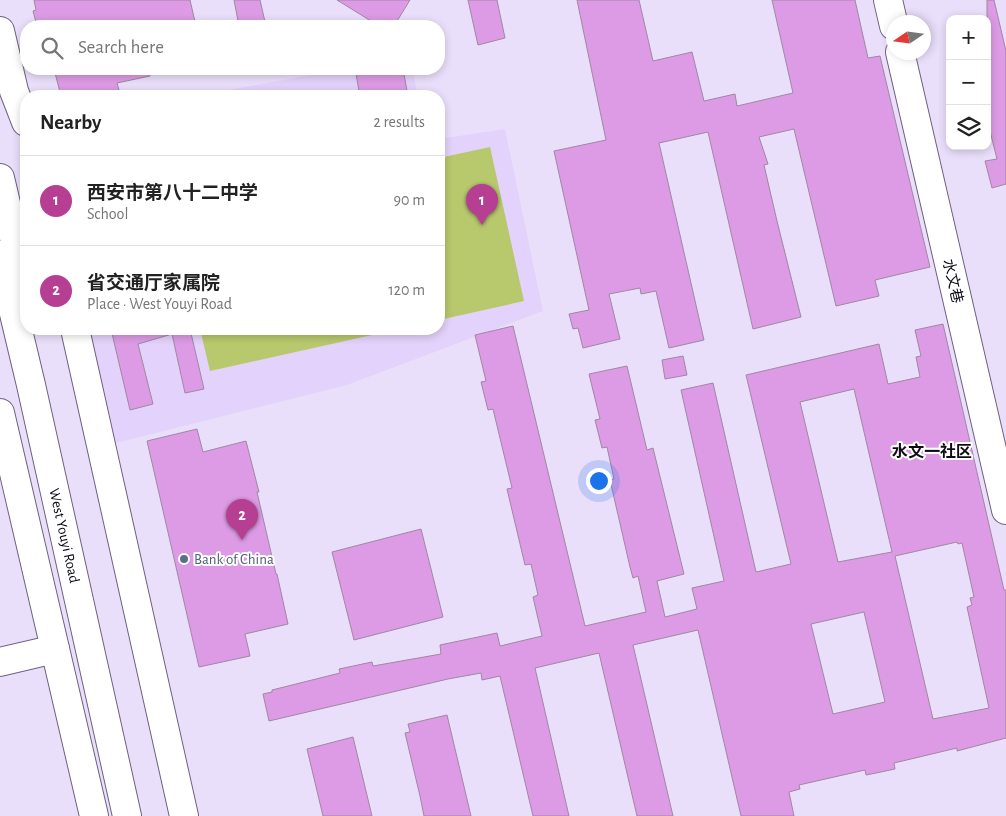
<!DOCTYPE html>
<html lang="en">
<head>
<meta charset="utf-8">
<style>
	:root { --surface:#fff; --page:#f6f6f6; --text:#222; --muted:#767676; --line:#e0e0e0; --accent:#b63e93 }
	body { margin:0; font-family:"Alegreya Sans","Noto Sans SC",sans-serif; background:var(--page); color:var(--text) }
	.controls { position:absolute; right:15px; top:15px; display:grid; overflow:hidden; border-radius:10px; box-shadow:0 2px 8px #0003 }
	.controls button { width:45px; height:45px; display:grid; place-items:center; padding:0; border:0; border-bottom:1px solid var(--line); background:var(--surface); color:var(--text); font:25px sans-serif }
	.compass { position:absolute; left:886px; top:15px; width:45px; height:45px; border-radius:50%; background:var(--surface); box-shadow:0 2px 8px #0003; rotate:257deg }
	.you { position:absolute; left:598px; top:480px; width:18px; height:18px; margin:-12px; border:4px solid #fff; border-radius:50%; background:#1a73e8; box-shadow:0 0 0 8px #1a73e833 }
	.badge { display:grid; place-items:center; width:32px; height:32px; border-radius:50%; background:var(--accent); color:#fff; font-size:16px; font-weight:700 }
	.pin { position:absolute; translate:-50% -41px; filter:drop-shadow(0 1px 2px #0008) }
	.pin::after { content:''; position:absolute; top:26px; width:18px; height:15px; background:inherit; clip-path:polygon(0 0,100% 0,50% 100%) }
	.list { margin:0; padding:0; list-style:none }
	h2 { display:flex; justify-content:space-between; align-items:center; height:65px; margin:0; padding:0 20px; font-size:21px }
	h2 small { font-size:16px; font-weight:400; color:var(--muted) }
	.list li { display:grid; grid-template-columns:32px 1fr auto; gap:15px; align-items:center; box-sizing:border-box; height:90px; padding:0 20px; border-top:1px solid var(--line) }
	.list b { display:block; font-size:19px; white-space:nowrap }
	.list p { margin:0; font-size:16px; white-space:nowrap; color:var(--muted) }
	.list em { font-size:16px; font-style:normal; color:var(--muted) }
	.icon { flex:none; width:28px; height:28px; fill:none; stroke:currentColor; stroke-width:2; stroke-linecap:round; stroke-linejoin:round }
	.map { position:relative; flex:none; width:1006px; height:816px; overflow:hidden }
	.search { position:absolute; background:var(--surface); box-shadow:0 2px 8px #0003; left:20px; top:20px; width:425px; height:55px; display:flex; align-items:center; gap:12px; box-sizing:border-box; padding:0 18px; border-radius:20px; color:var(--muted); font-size:19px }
	.panel { position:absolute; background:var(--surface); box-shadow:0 2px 8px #0003; left:20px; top:90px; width:425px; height:245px; border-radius:20px }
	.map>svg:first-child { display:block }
	.built { fill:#e3d2fb }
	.green { fill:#b8c86d }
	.building { fill:#dd9be5; stroke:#9f87a2; fill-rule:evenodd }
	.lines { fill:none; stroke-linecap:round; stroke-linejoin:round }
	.minor-casing { stroke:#6e617f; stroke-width:30 }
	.major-casing { stroke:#6e617f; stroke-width:30 }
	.minor { stroke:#fff; stroke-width:28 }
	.major { stroke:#fff; stroke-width:28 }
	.service-dot { fill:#5c6f8a; stroke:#fff; stroke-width:2 }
	.labels { text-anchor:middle; stroke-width:4; stroke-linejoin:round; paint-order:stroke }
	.street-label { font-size:15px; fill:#0f0b16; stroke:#fff }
	.service-label { font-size:15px; fill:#4e5e75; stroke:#fff; text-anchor:start }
	.neighbourhood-label { font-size:16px; font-weight:bold; fill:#0f0b16; stroke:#fff }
</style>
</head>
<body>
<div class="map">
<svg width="1006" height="816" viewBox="0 0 1006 816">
	<rect width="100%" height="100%" fill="#eadffb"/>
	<g class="built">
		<path d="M343 69H412L418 96H197Z"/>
		<path d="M505 129 543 311 347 385 112 444 83 329H439V139Z"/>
	</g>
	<g class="green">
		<path d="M490 147 524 301 439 320V158Z"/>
		<path d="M200 329H399L210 371Z"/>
	</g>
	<g class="building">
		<path d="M34 0H190L196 26H37L33 11 36 10Z"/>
		<path d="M234 0H260L266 26H239Z"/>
		<path d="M337 0H410L394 26H379Z"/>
		<path d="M468 0H497L505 38 478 45Z"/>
		<path d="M577 0H639L653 61 692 52 704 101 735 94 737 106 793 93 772 0H855L868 58 880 56 930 267 875 280 879 296 836 306 794 129 759 137 768 164 764 165 777 221 801 317 753 329 708 132 659 143 704 340 669 348 656 291 641 294 640 288 609 294 620 339 583 348 578 328 573 329 569 314 589 310 554 151 606 140Z"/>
		<path d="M987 0H994L1006 51V184L992 188 985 161 997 159 987 119Z"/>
		<path d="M54 69H149L150 76 117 83 119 90 92 96H61Z"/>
		<path d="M379 69H403L408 96H360L356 74Z"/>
		<path d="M943 324 1004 590H1006V738L957 751V748L894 763 895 769 876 773 866 775 865 770 799 785 800 789 789 792 794 816H741L698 630 633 645 673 816H637L599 653 535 668 569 816H533L500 676 482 680 481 673 448 679 269 721 263 694 272 692V690L340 673 339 669 372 662 373 666 441 654 440 645 497 633 500 646 542 636 533 597 538 595 531 564 525 565 507 489 512 488 493 409 488 410 481 382 486 381 475 335 513 326 585 626 646 612 638 576 633 578 630 567 610 480 614 479 607 447 602 448 595 420 600 419 589 374 627 366 647 450 653 448 684 574 657 581 665 617 697 609 692 588 724 581 681 390 713 383 756 572 791 564 746 375 879 344 888 384 920 377 916 357 921 356 915 330ZM854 389 892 552 838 562 800 402ZM957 542 958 544 962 543 974 597 970 598 972 605 967 607 989 708 933 719 895 556ZM864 612 885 702 833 714 811 624Z"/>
		<path d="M111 329H190L204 389 185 393 172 334 138 344 153 404 130 410Z"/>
		<path d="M683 356 687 375 665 379 662 360Z"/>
		<path d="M197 429 203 452 246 441 259 492H257L276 574H277L288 624 245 634 250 656 199 667 147 441Z"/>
		<path d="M421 529 443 617 354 640 332 552Z"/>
		<path d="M447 715 471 816H424L420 796 405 733 410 732 408 724Z"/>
		<path d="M353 737 372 816H323L307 749Z"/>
	</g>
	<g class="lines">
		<g class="minor-casing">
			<g id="minor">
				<path d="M888 0 894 26"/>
				<path d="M0 31 14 91 26 122"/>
				<path d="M900 52 1006 510"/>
				<path d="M75 329 184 816"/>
				<path d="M0 413 94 816"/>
				<path d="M0 662 55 649"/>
			</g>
		</g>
		<g class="major-casing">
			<g id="major">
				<path d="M0 178 24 280"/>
				<path id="s1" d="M0 255 31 385 127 816"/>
			</g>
		</g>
		<use href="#minor" class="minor"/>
		<use href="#major" class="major"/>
	</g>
	<circle class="service-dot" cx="184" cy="559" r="5"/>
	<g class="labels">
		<g class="street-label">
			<text transform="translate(953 281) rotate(77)" y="5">水文巷</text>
			<text dy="5" stroke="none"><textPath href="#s1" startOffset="288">West Youyi Road</textPath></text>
		</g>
		<g class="service-label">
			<text x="194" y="564">Bank of China</text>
		</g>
		<g class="neighbourhood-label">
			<text x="932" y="457">水文一社区</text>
		</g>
	</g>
</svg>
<div class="controls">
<button>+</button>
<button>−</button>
<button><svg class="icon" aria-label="layers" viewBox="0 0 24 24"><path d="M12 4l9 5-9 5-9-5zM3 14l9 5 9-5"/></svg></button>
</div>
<svg class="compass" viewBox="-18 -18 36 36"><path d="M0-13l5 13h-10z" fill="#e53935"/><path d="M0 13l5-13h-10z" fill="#767676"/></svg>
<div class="you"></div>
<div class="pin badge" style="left:482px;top:225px">1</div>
<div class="pin badge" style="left:242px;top:540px">2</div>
<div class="search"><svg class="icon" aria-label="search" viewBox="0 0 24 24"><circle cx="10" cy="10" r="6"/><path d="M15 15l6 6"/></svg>Search here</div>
<section class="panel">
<h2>Nearby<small>2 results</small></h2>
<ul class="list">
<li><span class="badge">1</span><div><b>西安市第八十二中学</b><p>School</p></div><em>90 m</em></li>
<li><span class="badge">2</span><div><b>省交通厅家属院</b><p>Place · West Youyi Road</p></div><em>120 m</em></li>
</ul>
</section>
</div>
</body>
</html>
